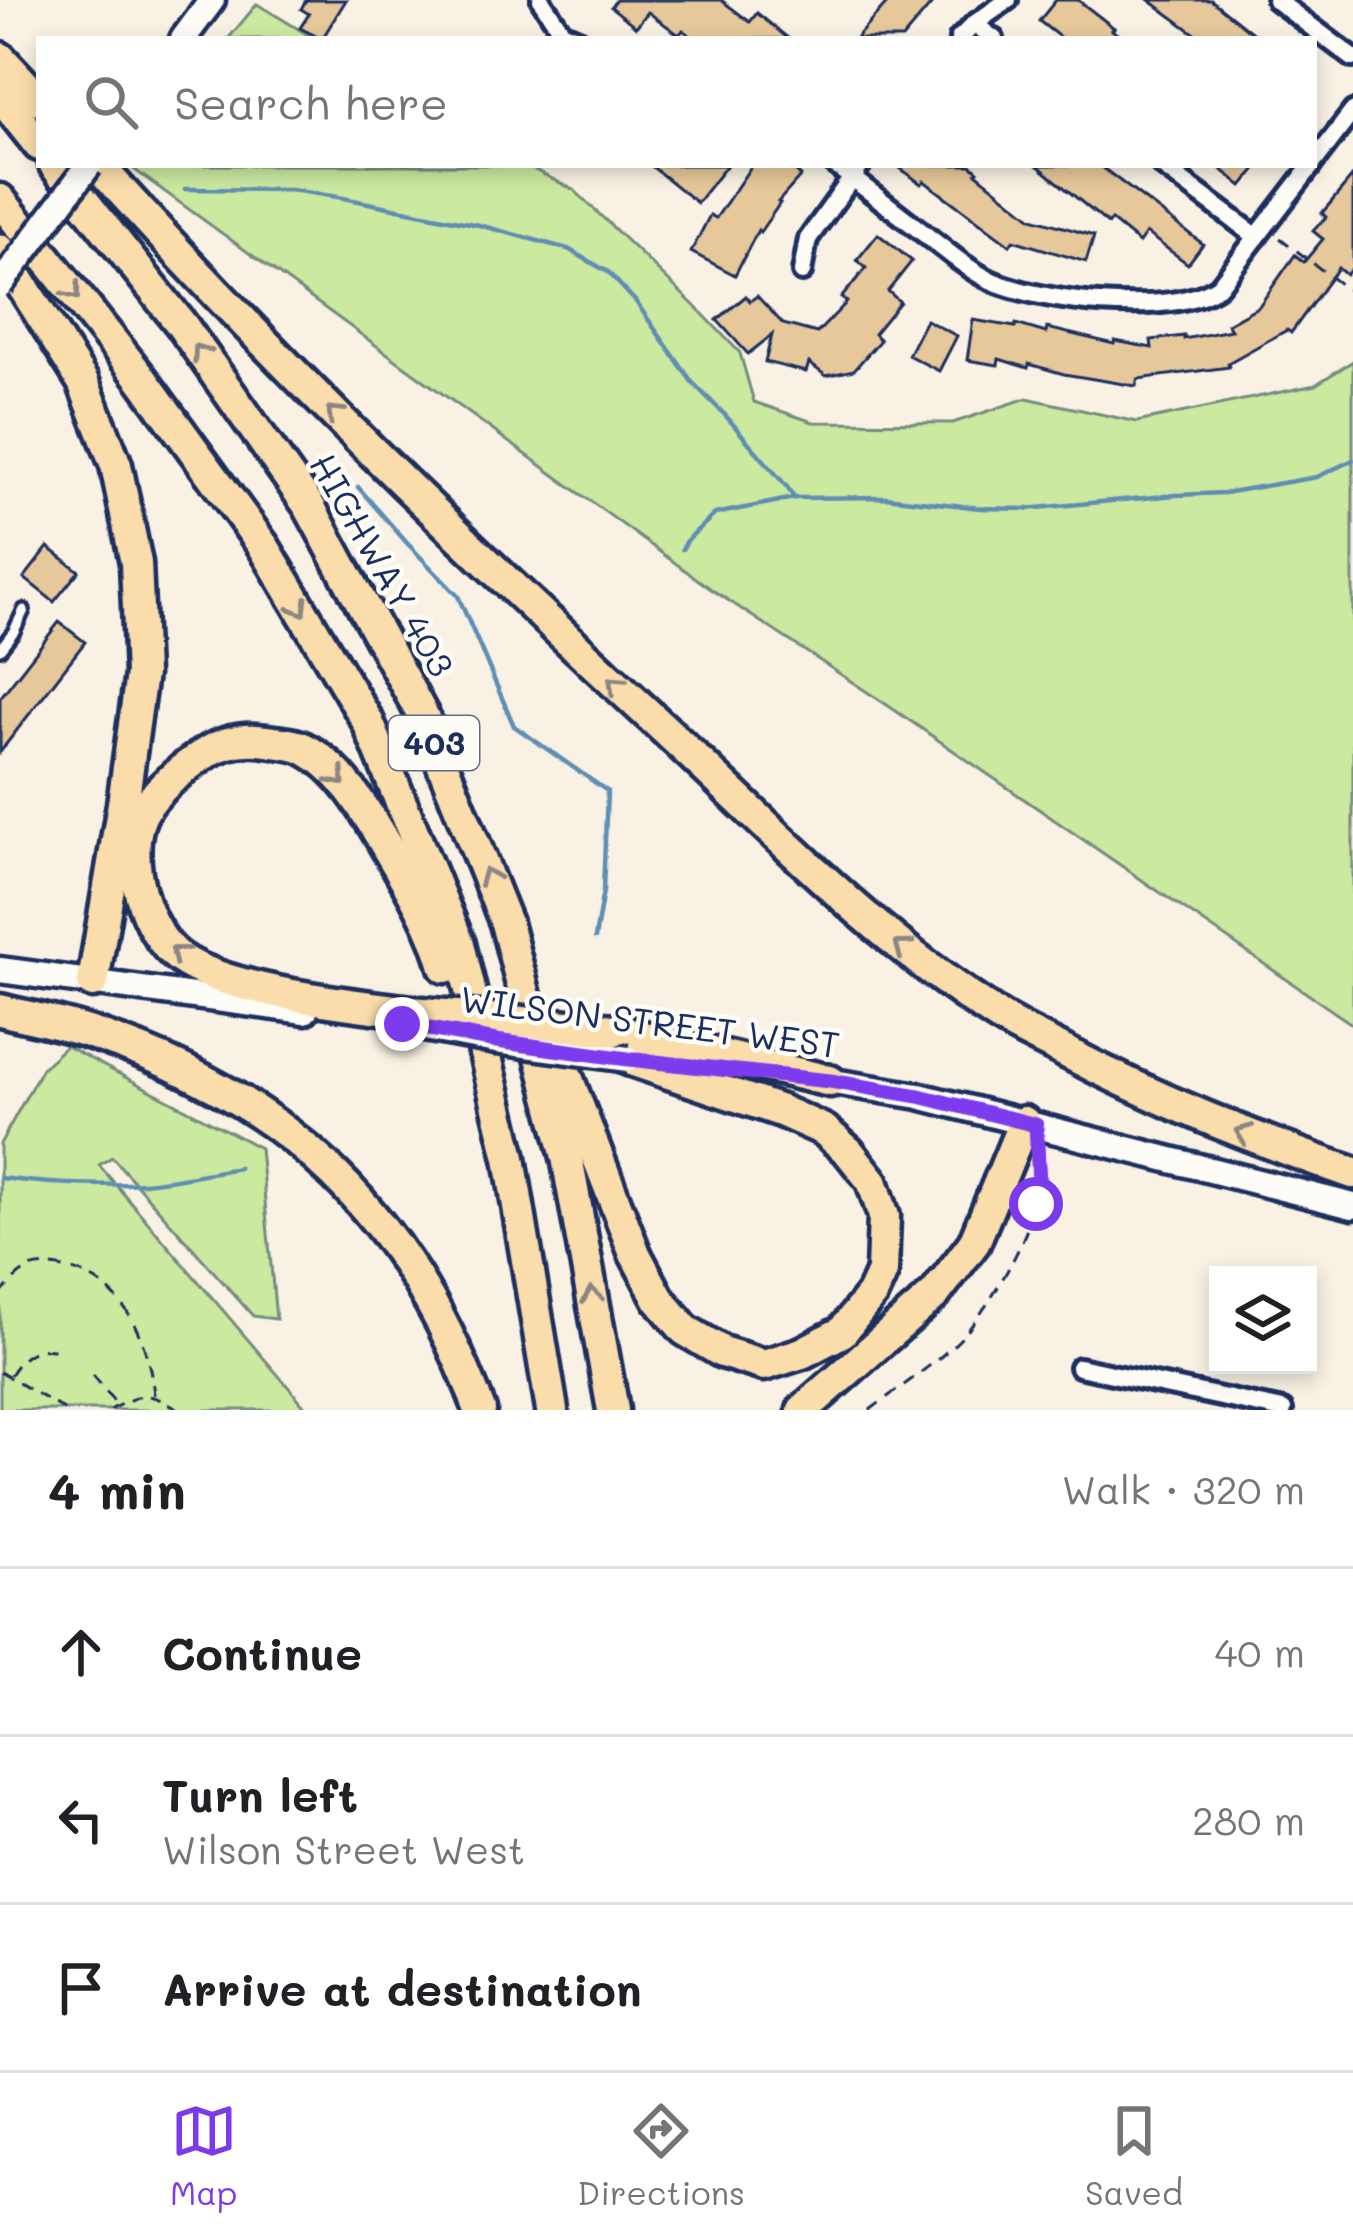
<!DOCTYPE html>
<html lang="en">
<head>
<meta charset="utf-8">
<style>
	:root { --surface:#fff; --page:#f6f6f6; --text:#202124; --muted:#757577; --line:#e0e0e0; --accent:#7c3aed }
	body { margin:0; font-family:Mali,sans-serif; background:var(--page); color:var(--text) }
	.controls { position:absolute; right:36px; bottom:36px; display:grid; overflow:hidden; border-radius:0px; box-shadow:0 6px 18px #0003 }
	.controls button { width:108px; height:108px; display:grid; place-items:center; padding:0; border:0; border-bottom:3px solid var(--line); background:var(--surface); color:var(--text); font:60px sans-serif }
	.stop { position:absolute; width:36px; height:36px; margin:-27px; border:9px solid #7c3aed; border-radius:50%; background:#fff }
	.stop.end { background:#7c3aed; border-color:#fff; box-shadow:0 3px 12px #0008 }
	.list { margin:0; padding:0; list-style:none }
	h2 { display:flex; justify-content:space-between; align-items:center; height:156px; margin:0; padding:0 48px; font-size:51px }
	h2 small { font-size:39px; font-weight:400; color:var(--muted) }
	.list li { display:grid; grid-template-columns:78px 1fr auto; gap:36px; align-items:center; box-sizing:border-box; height:168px; padding:0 48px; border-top:3px solid var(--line) }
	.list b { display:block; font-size:45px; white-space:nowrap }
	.list p { margin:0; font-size:39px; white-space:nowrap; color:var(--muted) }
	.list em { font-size:39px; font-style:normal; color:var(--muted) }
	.icon { flex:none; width:66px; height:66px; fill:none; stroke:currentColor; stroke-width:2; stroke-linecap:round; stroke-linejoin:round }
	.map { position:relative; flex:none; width:1353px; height:1410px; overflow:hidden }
	.search { position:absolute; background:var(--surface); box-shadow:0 6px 18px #0003; left:36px; right:36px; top:36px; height:132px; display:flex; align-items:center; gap:30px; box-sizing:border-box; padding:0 42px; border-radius:0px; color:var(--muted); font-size:45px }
	.sheet { height:660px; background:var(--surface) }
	nav { display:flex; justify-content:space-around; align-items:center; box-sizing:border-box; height:168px; border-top:3px solid var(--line); background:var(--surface); font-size:33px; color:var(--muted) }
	nav a { display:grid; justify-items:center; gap:6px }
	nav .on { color:var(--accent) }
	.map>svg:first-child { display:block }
	.green { fill:#cce9a0; stroke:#748c7f; stroke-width:3 }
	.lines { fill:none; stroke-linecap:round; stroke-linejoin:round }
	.stream { stroke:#5f8eb4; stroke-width:4.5 }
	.building { fill:#e7c89a; stroke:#1b2f5e; stroke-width:3 }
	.lane-casing { stroke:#1b2f5e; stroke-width:18 }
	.street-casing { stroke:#1b2f5e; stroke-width:26 }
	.secondary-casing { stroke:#1b2f5e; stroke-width:33 }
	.highway-casing { stroke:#1b2f5e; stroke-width:39 }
	.path { stroke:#1b2f5e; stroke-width:3; stroke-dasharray:12 9; stroke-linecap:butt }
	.lane { stroke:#fdfcf7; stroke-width:9 }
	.street { stroke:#fdfcf7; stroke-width:16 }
	.secondary { stroke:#fdfcf7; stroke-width:24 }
	.highway { stroke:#fbddab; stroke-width:30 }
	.secondary-bridge-casing { stroke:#1b2f5e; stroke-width:33; stroke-linecap:butt }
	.highway-bridge-casing { stroke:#1b2f5e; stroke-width:39; stroke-linecap:butt }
	.secondary-bridge { stroke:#fdfcf7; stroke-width:24 }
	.highway-bridge { stroke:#fbddab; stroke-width:30 }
	.oneway { stroke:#8b8684 }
	.route { stroke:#7c3aed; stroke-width:15 }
	.labels { text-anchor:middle; stroke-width:9; stroke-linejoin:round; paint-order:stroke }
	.shield { fill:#fdfcf7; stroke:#5f6c8c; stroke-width:3 }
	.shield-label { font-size:33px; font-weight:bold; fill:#1b2f5e }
	.street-label { font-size:36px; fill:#1b2f5e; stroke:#fdfcf7 }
</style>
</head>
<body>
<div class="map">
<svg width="1353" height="1410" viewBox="0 0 1353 1410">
	<rect width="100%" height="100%" fill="#f9f2e4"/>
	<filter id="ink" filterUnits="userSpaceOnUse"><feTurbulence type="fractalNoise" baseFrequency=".00833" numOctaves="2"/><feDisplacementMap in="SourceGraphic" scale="24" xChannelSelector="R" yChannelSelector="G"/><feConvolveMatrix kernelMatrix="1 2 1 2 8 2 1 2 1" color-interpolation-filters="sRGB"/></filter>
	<g filter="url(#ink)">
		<g class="green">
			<path d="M257 4 315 39H228Z"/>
			<path d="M128 165H525L574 190 701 312 740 353 754 402 813 422 953 423 1027 398 1137 422 1315 385 1353 361V1025L890 707 711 589Z"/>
			<path d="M66 1046 260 1148 276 1319 253 1316 112 1157 99 1165 308 1410H0V1144L42 1068Z"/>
		</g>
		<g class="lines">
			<g class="stream">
				<path d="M185 189 291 190 338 197 479 225 568 249 608 272 636 302 692 382 725 415 787 487 794 498"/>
				<path d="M358 487 406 542 458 596 514 726 607 791 603 891 595 938"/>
				<path d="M682 549 688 539 715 514 794 498 886 497 980 508 1026 509 1176 495 1224 493 1317 477 1353 460"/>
				<path d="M0 1178C48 1184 96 1187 144 1183 176 1180 208 1173 239 1168"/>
			</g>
		</g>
		<g class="building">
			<path d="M306 0H346L322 39 300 28 309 14 301 9Z"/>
			<path d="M616 0H721L750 22 757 13 789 39H695L683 30 679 35 648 12 636 27 611 7Z"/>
			<path d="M890 0H935L902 39H855Z"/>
			<path d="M1056 0H1078L1114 28 1112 30 1123 39H1062L1039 21Z"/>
			<path d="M1149 0H1211L1260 39H1202Z"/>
			<path d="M650 165H727L697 203Z"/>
			<path d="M752 165H788L801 176 778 202 780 203 760 232 758 230 735 275 691 252 710 215 716 218Z"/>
			<path d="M896 165H971L978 171 976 173 1032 218 1094 236 1086 262 1013 240 1010 245 924 181 921 184Z"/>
			<path d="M1037 165H1099L1203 244 1188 264 1146 233 1139 243 1111 220 1108 224Z"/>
			<path d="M1216 165H1259L1242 186Z"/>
			<path d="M1353 176V267L1346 275 1338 268 1291 333 1287 330 1228 363 1229 367 1138 379 1136 386 1064 374 1029 364 1028 368 999 359 998 365 967 360 973 320 1015 327 1016 324 1046 333 1047 328 1114 344 1115 341 1152 348 1151 340 1184 336V339L1231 330 1227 324 1259 306 1295 255 1304 262 1323 239 1313 231 1326 217 1322 213Z"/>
			<path d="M878 234 912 261 888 291 900 302 874 334 880 340 854 370 826 376 809 363 806 372 765 362 772 335 748 354 717 320 746 296 750 301 757 296 783 324 817 333 847 302 841 298 866 268 857 260Z"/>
			<path d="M926 320 957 336 939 371 908 355Z"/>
			<path d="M48 547 79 571 54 602 24 578Z"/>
			<path d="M59 622 85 642 0 752V698Z"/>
		</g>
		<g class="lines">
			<g class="lane-casing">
				<path id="lane" d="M0 649 14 631 24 610"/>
			</g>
			<g class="street-casing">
				<g id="street">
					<path d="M541 0 562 32 578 39"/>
					<path d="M1276 0 1353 58"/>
					<path d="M974 24 994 39"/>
					<path d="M959 39 974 24 1008 0"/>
					<path d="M1314 162 1353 111"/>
					<path d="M835 165C867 189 899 214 931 239 948 252 965 267 984 277 1030 302 1175 319 1219 286L1312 165"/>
					<path d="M1161 165 1257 237"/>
					<path d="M802 272 808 239 861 165"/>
					<path d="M1079 1367 1283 1410"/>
				</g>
			</g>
			<g class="secondary-casing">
				<g id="secondary">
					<path d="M183 39 212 0"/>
					<path d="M0 970 305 1011"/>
					<path d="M815 1079 919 1096 1353 1206"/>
				</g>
			</g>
			<g class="highway-casing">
				<g id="highway">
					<path d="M0 58 39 100"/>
					<path d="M0 96 39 145"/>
					<path d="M55 165 181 324 309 506 423 716 506 923 567 1157 613 1410"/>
					<path d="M98 165C275 363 468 547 662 727 770 827 873 937 998 1016 1018 1029 1041 1039 1062 1050 1156 1100 1253 1138 1353 1173"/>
					<path d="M0 200 142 379 264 547 368 722 459 944 510 1158 552 1410"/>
					<path d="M0 250 83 382 116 465 136 563 141 674 123 804 93 982"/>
					<path d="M0 1010C32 1018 66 1024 97 1035 293 1101 408 1217 480 1410"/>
					<path d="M411 1012C351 1004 228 992 180 958 144 933 123 857 141 816 150 796 174 776 191 763 215 745 237 736 267 741 278 743 293 743 303 748 340 766 365 809 385 844 407 882 434 924 445 967"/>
					<path d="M614 1030 830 1081"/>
					<path d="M557 1051 635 1254 659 1299 685 1330 722 1352 764 1365 802 1353 842 1332 872 1294 882 1272 884 1216 872 1181 849 1152 824 1130 781 1111 628 1059"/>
					<path d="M803 1410 935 1294 974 1243 1024 1122"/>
				</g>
			</g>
			<g class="path">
				<path d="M1280 238 1353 294"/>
				<path d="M0 1295C24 1266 34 1260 72 1270 126 1285 149 1344 154 1395"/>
				<path d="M0 1372 64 1410"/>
				<path d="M10 1375C21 1357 35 1345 57 1351"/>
				<path d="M93 1375 116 1404"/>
				<path d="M110 1410C144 1391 148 1392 181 1410"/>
				<path d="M870 1410C899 1388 931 1367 957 1342 988 1312 1035 1230 1038 1187 1039 1175 1037 1163 1037 1150"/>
			</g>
			<use href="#lane" class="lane"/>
			<use href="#street" class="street"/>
			<use href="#secondary" class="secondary"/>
			<use href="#highway" class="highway"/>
			<g class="secondary-bridge-casing">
				<g id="secondary-bridge">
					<path d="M0 285 89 165"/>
					<path d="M402 1024 496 1041 628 1059"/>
				</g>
			</g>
			<g class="highway-bridge-casing">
				<path id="highway-bridge" d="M411 1012 614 1030"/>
			</g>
			<use href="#secondary-bridge" class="secondary-bridge"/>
			<use href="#highway-bridge" class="highway-bridge"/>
		</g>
		<defs><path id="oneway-chevron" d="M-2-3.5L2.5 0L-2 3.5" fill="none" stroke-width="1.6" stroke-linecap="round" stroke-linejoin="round" transform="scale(3)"/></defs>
		<g class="oneway">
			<use href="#oneway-chevron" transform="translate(73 292) rotate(52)"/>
			<use href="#oneway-chevron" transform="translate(200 352) rotate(-125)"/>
			<use href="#oneway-chevron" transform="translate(334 413) rotate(-136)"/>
			<use href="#oneway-chevron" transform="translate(300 608) rotate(59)"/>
			<use href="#oneway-chevron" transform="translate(615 684) rotate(-137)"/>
			<use href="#oneway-chevron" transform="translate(338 778) rotate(48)"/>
			<use href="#oneway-chevron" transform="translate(488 876) rotate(-112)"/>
			<use href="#oneway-chevron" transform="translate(902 947) rotate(-143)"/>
			<use href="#oneway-chevron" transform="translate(178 953) rotate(-141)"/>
			<use href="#oneway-chevron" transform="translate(1243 1133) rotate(-158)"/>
			<use href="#oneway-chevron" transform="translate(592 1295) rotate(-100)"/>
		</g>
	</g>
	<g class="lines" filter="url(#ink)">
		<path class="route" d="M402 1024 496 1041 628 1059 830 1081 919 1096 1036 1125 1039 1183 1036 1204"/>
	</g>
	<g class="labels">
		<rect class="shield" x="389" y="716" width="90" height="54" rx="9"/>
		<g class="shield-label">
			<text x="434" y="755">403</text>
		</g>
		<g class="street-label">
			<text transform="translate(382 565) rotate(60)" y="13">HIGHWAY 403</text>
			<text transform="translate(650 1022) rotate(7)" y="13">WILSON STREET WEST</text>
		</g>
	</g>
</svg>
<div class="controls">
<button><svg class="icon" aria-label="layers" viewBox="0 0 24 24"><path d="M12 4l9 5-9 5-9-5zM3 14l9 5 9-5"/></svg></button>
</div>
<div class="stop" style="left:1036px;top:1204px"></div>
<div class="stop end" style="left:402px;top:1024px"></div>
<div class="search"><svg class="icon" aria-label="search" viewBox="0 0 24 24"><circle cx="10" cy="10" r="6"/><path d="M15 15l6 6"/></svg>Search here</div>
</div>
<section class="sheet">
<h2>4 min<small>Walk · 320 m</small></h2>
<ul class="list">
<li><svg class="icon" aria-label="ahead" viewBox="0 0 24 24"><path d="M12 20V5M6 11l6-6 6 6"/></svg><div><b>Continue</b></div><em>40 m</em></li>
<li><svg class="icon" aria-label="left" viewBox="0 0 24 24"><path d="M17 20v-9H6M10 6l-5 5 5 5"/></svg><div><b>Turn left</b><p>Wilson Street West</p></div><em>280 m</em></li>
<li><svg class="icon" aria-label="arrive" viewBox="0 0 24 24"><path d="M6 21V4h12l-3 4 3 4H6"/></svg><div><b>Arrive at destination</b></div></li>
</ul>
</section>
<nav>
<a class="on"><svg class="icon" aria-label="map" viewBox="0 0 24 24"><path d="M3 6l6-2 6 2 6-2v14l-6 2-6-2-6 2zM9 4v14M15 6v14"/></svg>Map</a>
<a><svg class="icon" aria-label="directions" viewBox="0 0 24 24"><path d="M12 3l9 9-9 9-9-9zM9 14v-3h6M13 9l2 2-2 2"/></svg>Directions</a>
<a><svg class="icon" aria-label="saved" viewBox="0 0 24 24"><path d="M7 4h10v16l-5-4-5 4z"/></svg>Saved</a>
</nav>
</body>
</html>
